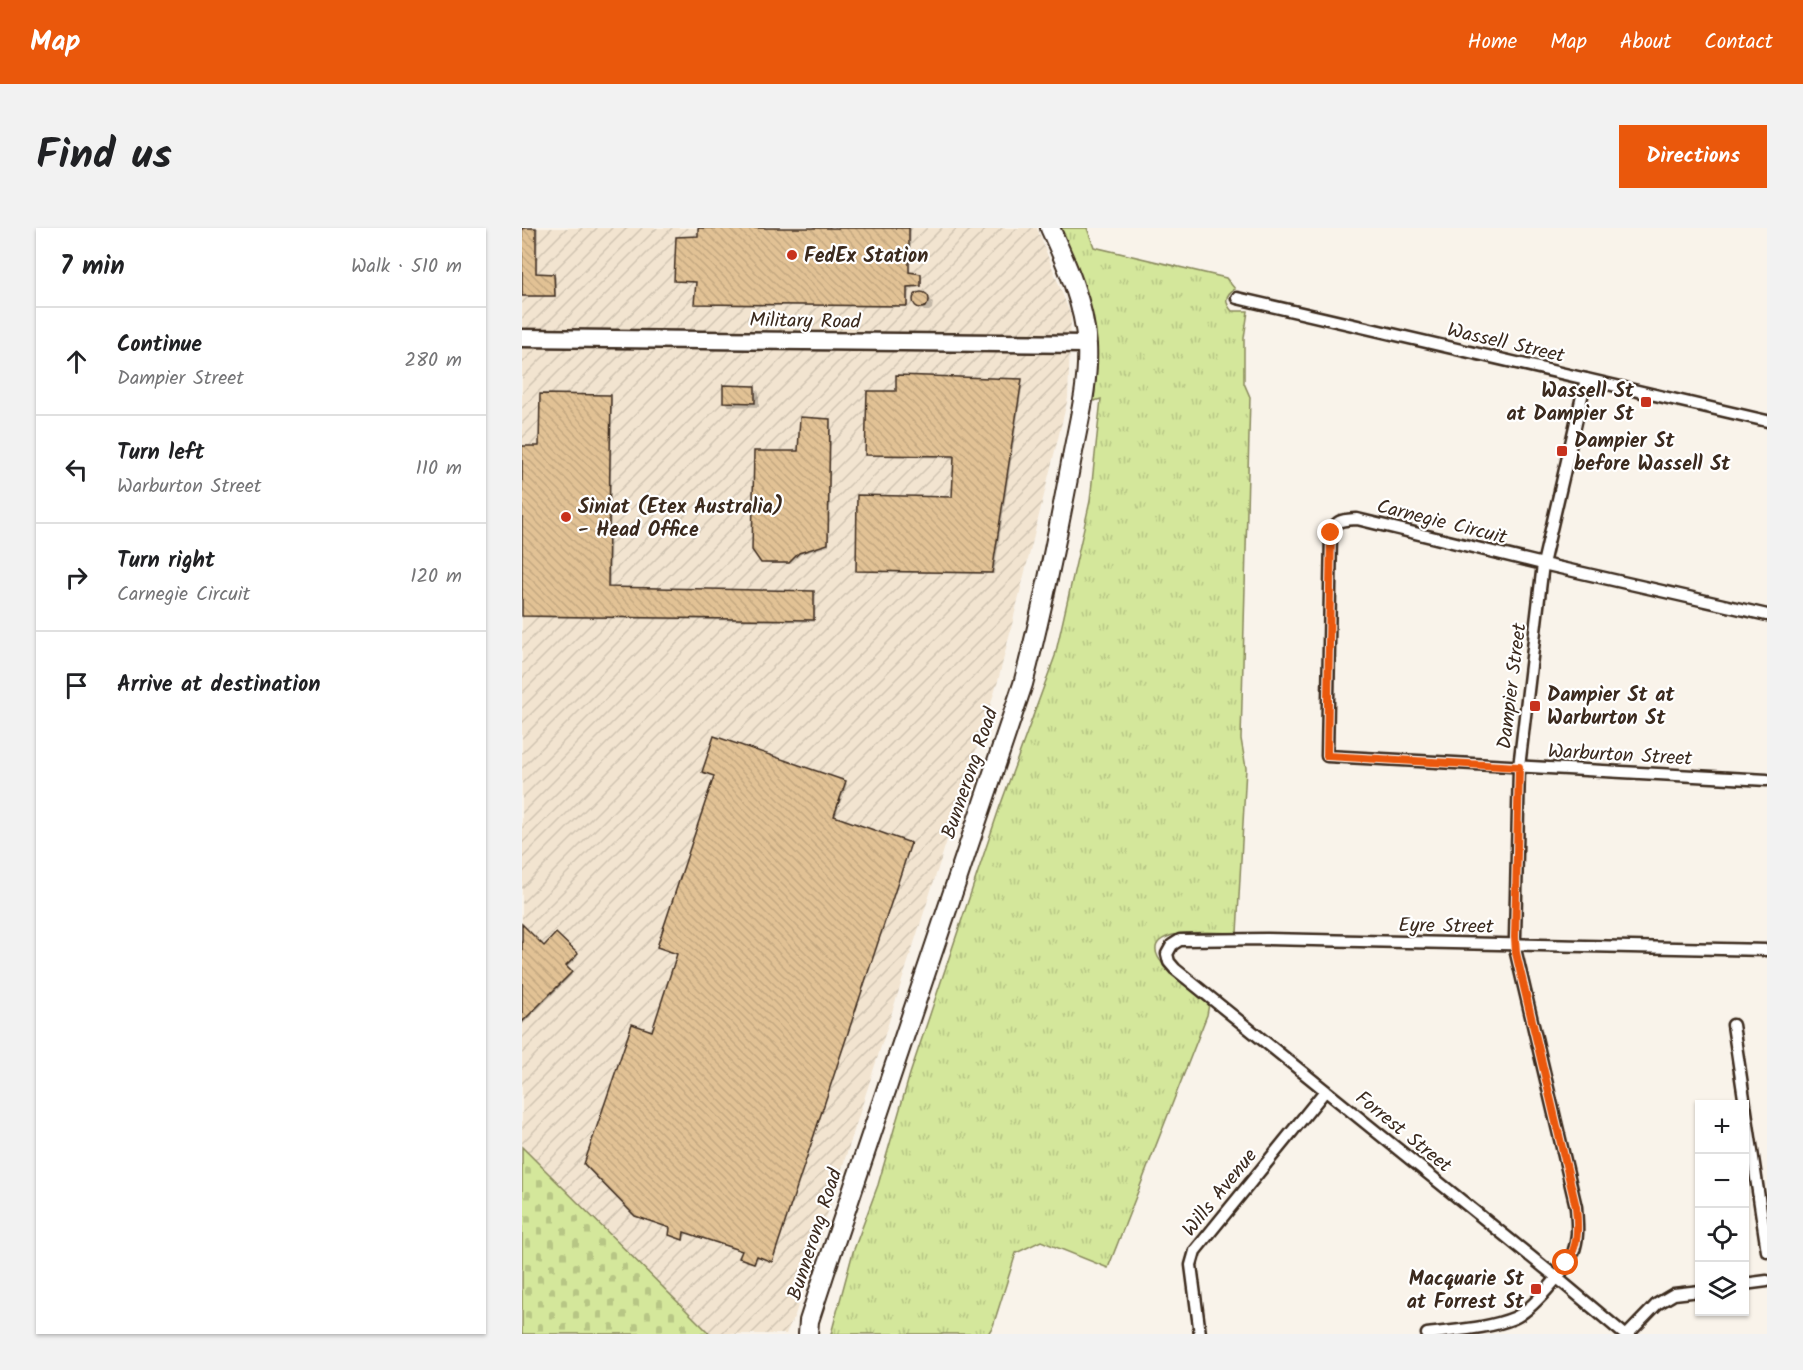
<!DOCTYPE html>
<html lang="en">
<head>
<meta charset="utf-8">
<style>
	:root { --surface:#fff; --page:#f2f2f2; --text:#202124; --muted:#757577; --line:#e0e0e0; --accent:#ea580c }
	body { margin:0; font-family:Kalam,sans-serif; background:var(--page); color:var(--text) }
	.controls { position:absolute; right:18px; bottom:18px; display:grid; overflow:hidden; border-radius:0px; box-shadow:0 2px 4px #0004 }
	.controls button { width:54px; height:54px; display:grid; place-items:center; padding:0; border:0; border-bottom:2px solid var(--line); background:var(--surface); color:var(--text); font:30px sans-serif }
	.stop { position:absolute; width:18px; height:18px; margin:-14px; border:4px solid #ea580c; border-radius:50%; background:#fff }
	.stop.end { background:#ea580c; border-color:#fff; box-shadow:0 2px 6px #0008 }
	.list { margin:0; padding:0; list-style:none }
	h2 { display:flex; justify-content:space-between; align-items:center; height:78px; margin:0; padding:0 24px; font-size:26px }
	h2 small { font-size:20px; font-weight:400; color:var(--muted) }
	.list li { display:grid; grid-template-columns:39px 1fr auto; gap:18px; align-items:center; box-sizing:border-box; height:108px; padding:0 24px; border-top:2px solid var(--line) }
	.list b { display:block; font-size:22px; white-space:nowrap }
	.list p { margin:0; font-size:20px; white-space:nowrap; color:var(--muted) }
	.list em { font-size:20px; font-style:normal; color:var(--muted) }
	.icon { flex:none; width:33px; height:33px; fill:none; stroke:currentColor; stroke-width:2; stroke-linecap:round; stroke-linejoin:round }
	.map { position:relative; flex:none; width:1245px; height:1106px; overflow:hidden; border-radius:0px }
	header { display:flex; align-items:center; gap:36px; box-sizing:border-box; height:84px; padding:0 30px; background:var(--accent); color:#fff }
	header strong { font-size:28px }
	nav { display:flex; gap:33px; margin-inline-start:auto; font-size:21px }
	.intro { display:flex; align-items:center; justify-content:space-between; box-sizing:border-box; height:144px; padding:0 36px }
	h1 { margin:0; font-size:42px }
	.button { padding:15px 27px; border-radius:0px; background:var(--accent); color:#fff; font-size:21px; font-weight:700 }
	main { display:flex; gap:36px; padding:0 36px }
	aside { flex:1; background:var(--surface); border-radius:0px; box-shadow:0 2px 4px #0004 }
	.map>svg:first-child { display:block }
	.industrial { fill:url(#industrial-furrows) }
	.grass { fill:url(#grass-tufts); stroke:#88885c; stroke-width:1.5 }
	.cemetery { fill:url(#cemetery-stones); stroke:#88885c; stroke-width:1.5 }
	.shadow { fill:#0003 }
	.building { fill:url(#building-back-hatch); stroke:#3b2a1e; stroke-width:1.5 }
	.lines { fill:none; stroke-linecap:round; stroke-linejoin:round }
	.street-casing { stroke:#3b2a1e; stroke-width:15 }
	.secondary-casing { stroke:#3b2a1e; stroke-width:21 }
	.primary-casing { stroke:#3b2a1e; stroke-width:22 }
	.street { stroke:#fff; stroke-width:10 }
	.secondary { stroke:#fff; stroke-width:16 }
	.primary { stroke:#fff; stroke-width:18 }
	.route { stroke:#ea580c; stroke-width:8 }
	.poi-dot { fill:#c8321e; stroke:#fff; stroke-width:2 }
	.labels { text-anchor:middle; stroke-width:4.5; stroke-linejoin:round; paint-order:stroke }
	.poi-label { font-size:20px; font-weight:bold; fill:#3b2a1e; stroke:#fff; text-anchor:start }
	.street-label { font-size:20px; fill:#3b2a1e; stroke:#fff }
</style>
</head>
<body>
<header>
<strong>Map</strong>
<nav><a>Home</a><a>Map</a><a>About</a><a>Contact</a></nav>
</header>
<div class="intro"><h1>Find us</h1><a class="button">Directions</a></div>
<main>
<aside>
<h2>7 min<small>Walk · 510 m</small></h2>
<ul class="list">
<li><svg class="icon" aria-label="ahead" viewBox="0 0 24 24"><path d="M12 20V5M6 11l6-6 6 6"/></svg><div><b>Continue</b><p>Dampier Street</p></div><em>280 m</em></li>
<li><svg class="icon" aria-label="left" viewBox="0 0 24 24"><path d="M17 20v-9H6M10 6l-5 5 5 5"/></svg><div><b>Turn left</b><p>Warburton Street</p></div><em>110 m</em></li>
<li><svg class="icon" aria-label="right" viewBox="0 0 24 24"><path d="M7 20v-9h11M14 6l5 5-5 5"/></svg><div><b>Turn right</b><p>Carnegie Circuit</p></div><em>120 m</em></li>
<li><svg class="icon" aria-label="arrive" viewBox="0 0 24 24"><path d="M6 21V4h12l-3 4 3 4H6"/></svg><div><b>Arrive at destination</b></div></li>
</ul>
</aside>
<div class="map">
<svg width="1245" height="1106" viewBox="0 0 1245 1106">
	<defs>
		<pattern id="industrial-furrows" width="10" height="10" patternUnits="userSpaceOnUse" patternTransform="scale(1.5)"><rect width="10" height="10" fill="#f2e4d0"/><path d="M-1 1l2-2M0 10L10 0M9 11l2-2" fill="none" stroke="#d0c4b2"/></pattern>
		<pattern id="grass-tufts" width="24" height="20" patternUnits="userSpaceOnUse" patternTransform="scale(1.5)"><rect width="24" height="20" fill="#d4e79b"/><path d="M3 7l-1-3M5 7V3M7 7l1-3M15 17l-1-3M17 17v-4M19 17l1-3" fill="none" stroke="#b7c685"/></pattern>
		<pattern id="cemetery-stones" width="16" height="16" patternUnits="userSpaceOnUse" patternTransform="scale(1.5)"><rect width="16" height="16" fill="#d4e79b"/><path d="M2 7V4a2 2 0 0 1 4 0v3zM10 15v-3a2 2 0 0 1 4 0v3z" fill="#b7c685"/></pattern>
		<pattern id="building-back-hatch" width="6" height="6" patternUnits="userSpaceOnUse" patternTransform="scale(1.5)"><rect width="6" height="6" fill="#e2c295"/><path d="M-1 5l2 2M0 0l6 6M5-1l2 2" fill="none" stroke="#c3a780"/></pattern>
	</defs>
	<rect width="100%" height="100%" fill="#f9f3ea"/>
	<filter id="ink" filterUnits="userSpaceOnUse"><feTurbulence type="fractalNoise" baseFrequency=".0167" numOctaves="2"/><feDisplacementMap in="SourceGraphic" scale="12" xChannelSelector="R" yChannelSelector="G"/><feConvolveMatrix kernelMatrix="1 2 1 2 8 2 1 2 1" color-interpolation-filters="sRGB"/></filter>
	<g filter="url(#ink)">
		<path class="industrial" d="M0 0H515L549 88 546 170 476 453 273 1087 264 1106H188L0 919Z"/>
		<path class="grass" d="M538 0H565L572 19 704 50 713 61C702 67 703 75 710 83H726L722 110V155L728 169 719 511 724 540 715 705C699 705 620 697 636 729 642 742 675 766 687 776L685 787 586 1040 519 1013 494 1025 471 1098 466 1106H309L331 1024 356 957 388 846 477 581 533 428 568 273 579 171 572 173C574 156 575 139 575 121 573 79 557 38 538 0Z"/>
		<path class="cemetery" d="M0 919 188 1106H0Z"/>
		<g class="shadow">
			<path d="M0 0H16L15 47H32L34 49V69H0Z"/>
			<path d="M177 0H389L388 46 398 47 400 49V59L387 61 386 79 176 77 174 76 176 55 156 54 154 52 177 10Z"/>
			<path d="M400 65 411 74 410 81 407 83H402L394 75 393 69Z"/>
			<path d="M500 152 501 154 472 346 337 344 335 343 432 270 434 230 346 228 344 226 375 164Z"/>
			<path d="M232 159 237 164V179L207 178 202 174Z"/>
			<path d="M88 169 90 171 88 361 292 364 294 366 293 394 0 389V219L19 220Z"/>
			<path d="M308 192 309 194 307 318 279 326 269 336H243L240 334 277 224Z"/>
			<path d="M182 543 323 554 325 556 313 590 249 1033 237 1029 233 1036 221 1032 219 1030 221 1024 164 1005 162 1013 150 1009 148 1007 150 1001 116 989 131 805 156 727 137 719 193 548Z"/>
			<path d="M0 698 22 720 34 707 56 729 44 741 50 747 0 797Z"/>
		</g>
		<g class="building">
			<path d="M0 0H14V45L32 46 33 68H0Z"/>
			<path d="M176 0H387V44L399 46V58L385 59V78L172 76 174 54 152 53 154 9 176 8Z"/>
			<circle cx="399" cy="72" r="8"/>
			<path d="M374 147 500 151 470 345 334 343 335 267 430 269 432 228 343 227 345 163H374Z"/>
			<path d="M201 157 233 158V175L201 174Z"/>
			<path d="M18 166 89 167 86 359 292 363V392L0 388V218H17Z"/>
			<path d="M278 189 308 191 306 316 277 325 267 335H239L230 322 232 223H276Z"/>
			<path d="M192 508 324 553 312 588 389 615 250 1034 235 1028 232 1035 217 1030 220 1023 162 1004 161 1012 147 1007 148 1000 113 988 62 936 110 796 130 803 155 726 135 719 192 548 180 544Z"/>
			<path d="M0 696 22 718 34 705 56 726 44 738 50 744 0 794Z"/>
		</g>
		<g class="lines">
			<g class="street-casing">
				<g id="street">
					<path d="M715 70 1245 193"/>
					<path d="M1245 387 1021 336 835 291C821 292 814 291 809 305L805 528 1245 552"/>
					<path d="M1211 797 1245 1023"/>
					<path d="M1222 1056 1245 1053"/>
					<path d="M678 1106 669 1037 673 1023 803 863"/>
					<path d="M905 1106C933 1102 965 1101 992 1090 1009 1083 1044 1042 1051 1025 1057 1010 1055 995 1054 979L994 725 993 709 997 539 1021 336 1064 151"/>
					<path d="M1102 1106 1034 1049 653 741 647 734 645 726 650 717 658 712 745 711 1245 722"/>
					<path d="M1106 1106 1135 1076 1152 1066 1178 1063"/>
				</g>
			</g>
			<g class="secondary-casing">
				<path id="secondary" d="M0 110 565 116"/>
			</g>
			<g class="primary-casing">
				<path id="primary" d="M286 1106 287 1093 303 1044 501 456C521 381 536 305 550 229 557 192 567 155 565 117 562 75 545 37 528 0"/>
			</g>
			<use href="#street" class="street"/>
			<use href="#secondary" class="secondary"/>
			<use href="#primary" class="primary"/>
		</g>
	</g>
	<g class="lines" filter="url(#ink)">
		<path class="route" d="M809 305 805 528 997 539 993 709 994 725 1054 979C1056 998 1057 1019 1044 1035"/>
	</g>
	<g class="poi-dot">
		<circle cx="270" cy="27" r="6"/>
		<rect x="1118" y="168" width="12" height="12" rx="3"/>
		<rect x="1034" y="217" width="12" height="12" rx="3"/>
		<circle cx="44" cy="289" r="6"/>
		<rect x="1007" y="472" width="12" height="12" rx="3"/>
		<rect x="1008" y="1055" width="12" height="12" rx="3"/>
	</g>
	<g class="labels">
		<g class="poi-label">
			<text x="282" y="34">FedEx Station</text>
			<text x="1112" y="169" text-anchor="end">Wassell St<tspan x="1112" dy="23">at Dampier St</tspan></text>
			<text x="1052" y="219">Dampier St<tspan x="1052" dy="23">before Wassell St</tspan></text>
			<text x="56" y="285">Siniat (Etex Australia)<tspan x="56" dy="23">- Head Office</tspan></text>
			<text x="1025" y="473">Dampier St at<tspan x="1025" dy="23">Warburton St</tspan></text>
			<text x="1002" y="1057" text-anchor="end">Macquarie St<tspan x="1002" dy="23">at Forrest St</tspan></text>
		</g>
		<g class="street-label">
			<text transform="translate(283 92) rotate(1)" y="7">Military Road</text>
			<text transform="translate(984 114) rotate(13)" y="7">Wassell Street</text>
			<text transform="translate(920 293) rotate(14)" y="7">Carnegie Circuit</text>
			<text transform="translate(989 458) rotate(-83)" y="7">Dampier Street</text>
			<text transform="translate(1098 526) rotate(3)" y="7">Warburton Street</text>
			<text transform="translate(447 545) rotate(-71)" y="7">Bunnerong Road</text>
			<text transform="translate(924 697) rotate(1)" y="7">Eyre Street</text>
			<text transform="translate(882 903) rotate(39)" y="7">Forrest Street</text>
			<text transform="translate(697 964) rotate(-51)" y="7">Wills Avenue</text>
			<text transform="translate(292 1006) rotate(-72)" y="7">Bunnerong Road</text>
		</g>
	</g>
</svg>
<div class="controls">
<button>+</button>
<button>−</button>
<button><svg class="icon" aria-label="locate" viewBox="0 0 24 24"><circle cx="12" cy="12" r="6"/><path d="M12 2v4M12 18v4M2 12h4M18 12h4"/></svg></button>
<button><svg class="icon" aria-label="layers" viewBox="0 0 24 24"><path d="M12 4l9 5-9 5-9-5zM3 14l9 5 9-5"/></svg></button>
</div>
<div class="stop" style="left:1044px;top:1035px"></div>
<div class="stop end" style="left:809px;top:305px"></div>
</div>
</main>
</body>
</html>
